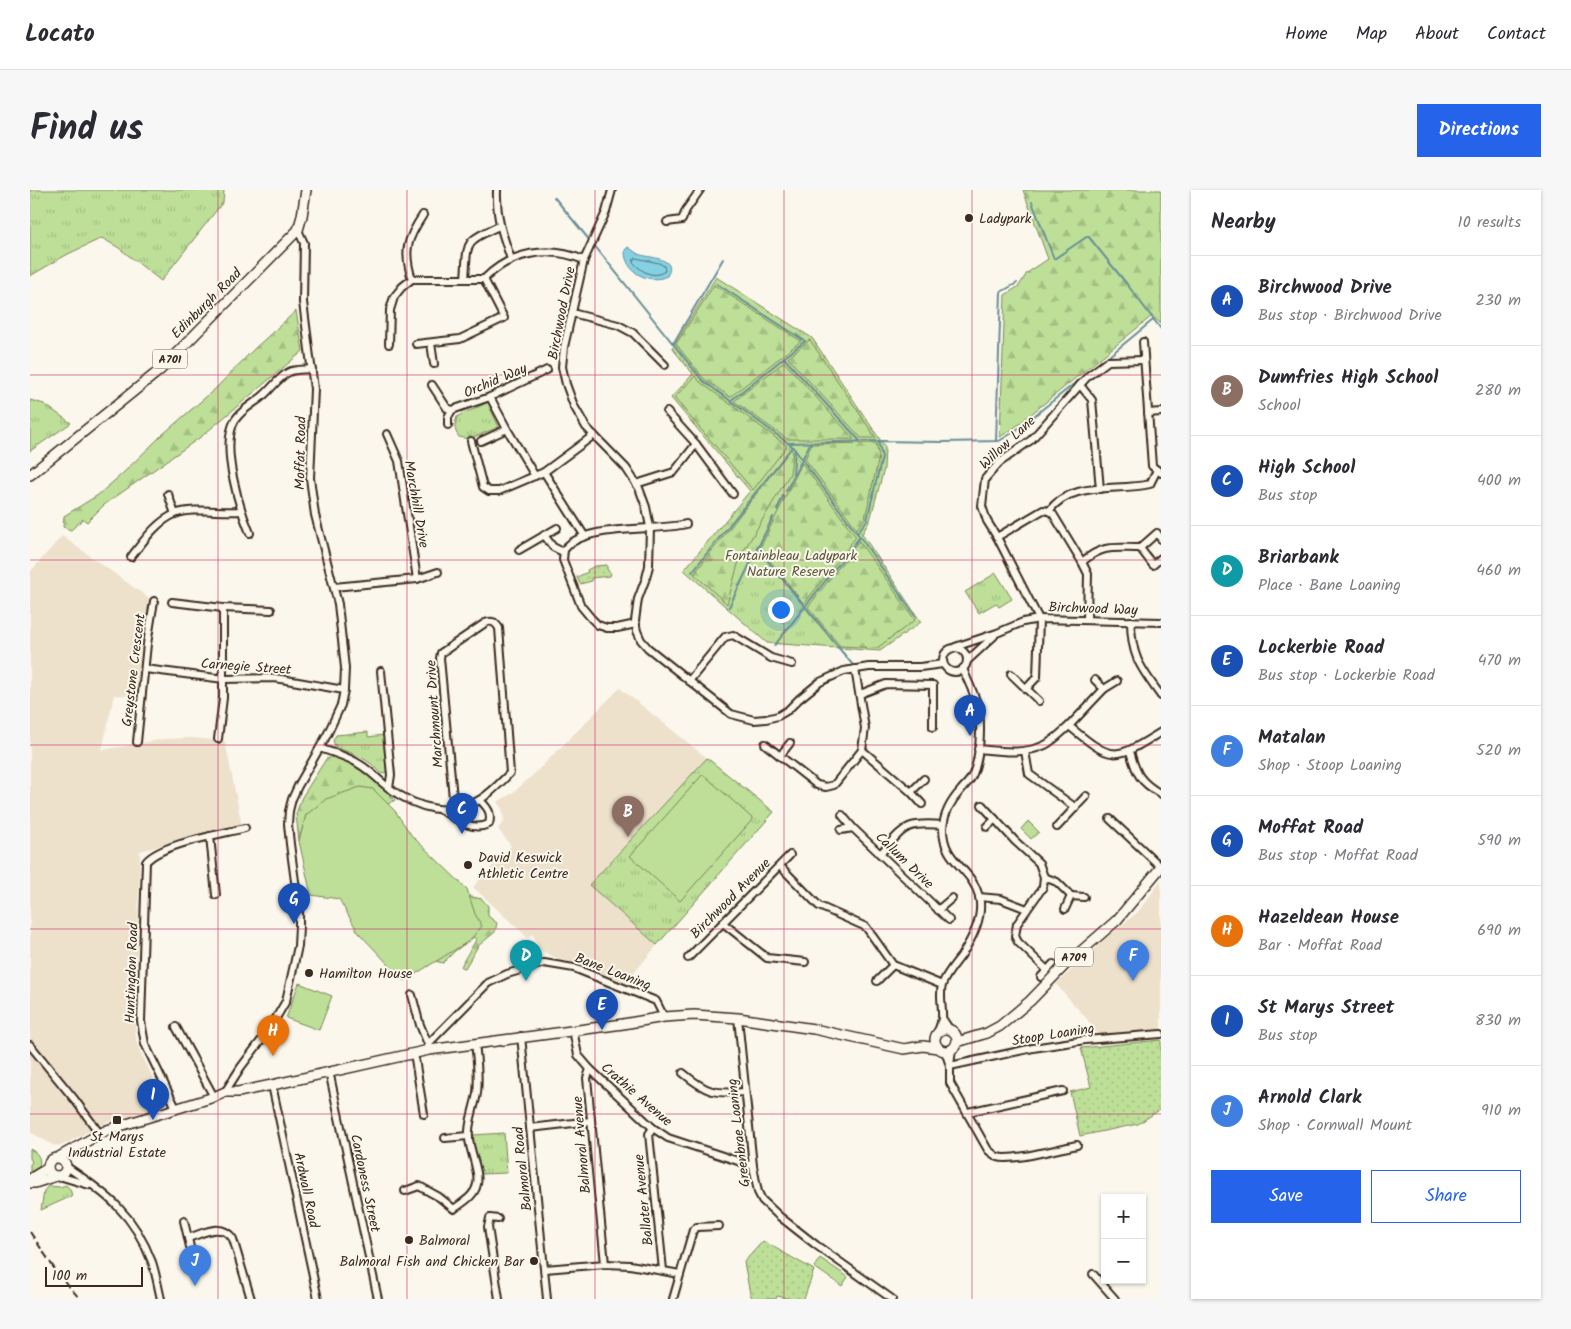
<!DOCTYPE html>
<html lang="en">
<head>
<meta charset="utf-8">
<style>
	:root { --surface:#fff; --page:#f7f7f7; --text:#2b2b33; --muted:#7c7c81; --line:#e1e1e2; --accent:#2563eb }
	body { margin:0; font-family:Kalam,sans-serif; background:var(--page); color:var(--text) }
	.controls { position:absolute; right:15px; bottom:15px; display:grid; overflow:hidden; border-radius:0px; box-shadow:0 1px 4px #0004 }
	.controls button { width:45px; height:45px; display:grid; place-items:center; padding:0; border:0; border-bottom:1px solid var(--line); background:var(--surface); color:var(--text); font:25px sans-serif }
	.scale { position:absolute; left:15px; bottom:12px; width:98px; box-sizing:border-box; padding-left:5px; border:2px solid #3b2a1e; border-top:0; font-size:14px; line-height:18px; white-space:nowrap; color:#3b2a1e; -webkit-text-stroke:4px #fbf7ec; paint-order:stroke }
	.you { position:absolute; left:750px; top:419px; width:18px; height:18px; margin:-12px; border:4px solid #fff; border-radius:50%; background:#1a73e8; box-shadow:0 0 0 8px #1a73e833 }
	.badge { display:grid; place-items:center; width:32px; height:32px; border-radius:50%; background:var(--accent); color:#fff; font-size:16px; font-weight:700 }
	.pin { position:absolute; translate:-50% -41px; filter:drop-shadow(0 1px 2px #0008) }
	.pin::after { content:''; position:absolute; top:26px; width:18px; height:15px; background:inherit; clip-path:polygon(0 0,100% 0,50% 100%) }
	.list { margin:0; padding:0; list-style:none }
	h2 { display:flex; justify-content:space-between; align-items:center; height:65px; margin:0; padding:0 20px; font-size:21px }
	h2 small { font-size:16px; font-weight:400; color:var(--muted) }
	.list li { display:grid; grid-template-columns:32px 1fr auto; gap:15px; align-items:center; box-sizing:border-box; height:90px; padding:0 20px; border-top:1px solid var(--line) }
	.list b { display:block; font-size:19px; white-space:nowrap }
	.list p { margin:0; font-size:16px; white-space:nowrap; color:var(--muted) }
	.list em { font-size:16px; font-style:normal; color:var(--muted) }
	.actions { display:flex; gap:10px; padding:15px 20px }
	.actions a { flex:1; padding:11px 0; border:1px solid var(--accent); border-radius:0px; text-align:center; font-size:18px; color:var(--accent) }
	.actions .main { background:var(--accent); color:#fff }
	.map { position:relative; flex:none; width:1131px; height:1109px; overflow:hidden; border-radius:0px }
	header { display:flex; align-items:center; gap:30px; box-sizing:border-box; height:70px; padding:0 25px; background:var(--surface); border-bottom:1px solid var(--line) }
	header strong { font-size:24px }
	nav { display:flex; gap:28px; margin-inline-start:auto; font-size:18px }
	.intro { display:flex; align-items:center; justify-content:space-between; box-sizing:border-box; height:120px; padding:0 30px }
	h1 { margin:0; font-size:35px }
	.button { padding:12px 22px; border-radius:0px; background:var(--accent); color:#fff; font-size:18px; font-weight:700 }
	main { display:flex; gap:30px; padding:0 30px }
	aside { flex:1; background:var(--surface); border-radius:0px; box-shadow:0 1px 4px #0004 }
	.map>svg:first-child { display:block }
	.built { fill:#ede1cc }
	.grass { fill:url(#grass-tufts); stroke:#7c845b }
	.forest { fill:url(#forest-firs); stroke:#7c845b }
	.garden { fill:url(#garden-dots); stroke:#7c845b }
	.pitch { fill:#bddf98; stroke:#7c845b }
	.water { fill:#84d1e4; stroke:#678e95 }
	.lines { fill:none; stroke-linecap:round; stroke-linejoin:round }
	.shore { stroke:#586d6d; stroke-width:1 }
	.stream { stroke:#678e95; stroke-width:2 }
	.minor-casing { stroke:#3b2a1e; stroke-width:10 }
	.major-casing { stroke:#3b2a1e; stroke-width:12 }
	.minor { stroke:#fbf7ec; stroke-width:6 }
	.major { stroke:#fbf7ec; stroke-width:9 }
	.rail { stroke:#3b2a1e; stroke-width:2; stroke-dasharray:8 4; stroke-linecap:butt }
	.grid { fill:none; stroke:#c2185b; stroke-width:1; stroke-opacity:0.55 }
	.poi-dot { fill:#3b2a1e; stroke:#fbf7ec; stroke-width:2 }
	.labels { text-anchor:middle; stroke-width:4; stroke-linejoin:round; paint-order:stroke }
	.shield { fill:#fbf7ec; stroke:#75685c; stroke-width:1 }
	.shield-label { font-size:12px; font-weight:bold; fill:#3b2a1e }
	.poi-label { font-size:14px; fill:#3b2a1e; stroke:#fbf7ec; text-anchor:start }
	.street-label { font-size:14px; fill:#3b2a1e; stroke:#fbf7ec }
	.park-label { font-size:14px; fill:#5c573c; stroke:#fbf7ec }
</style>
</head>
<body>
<header>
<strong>Locato</strong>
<nav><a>Home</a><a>Map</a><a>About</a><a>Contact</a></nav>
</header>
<div class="intro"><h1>Find us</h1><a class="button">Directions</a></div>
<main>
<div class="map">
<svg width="1131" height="1109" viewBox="0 0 1131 1109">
	<defs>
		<pattern id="grass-tufts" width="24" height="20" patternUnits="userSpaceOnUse" patternTransform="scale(1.25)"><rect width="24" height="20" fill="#bddf98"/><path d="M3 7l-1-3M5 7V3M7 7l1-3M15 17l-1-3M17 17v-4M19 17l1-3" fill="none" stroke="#a3c083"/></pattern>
		<pattern id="forest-firs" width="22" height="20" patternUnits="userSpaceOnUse" patternTransform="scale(1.25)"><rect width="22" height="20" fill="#bddf98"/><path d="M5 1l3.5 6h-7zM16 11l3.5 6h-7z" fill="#a3c083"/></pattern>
		<pattern id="garden-dots" width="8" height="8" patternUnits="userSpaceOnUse" patternTransform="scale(1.25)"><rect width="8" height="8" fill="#bddf98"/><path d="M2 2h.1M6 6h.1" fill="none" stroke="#a3c083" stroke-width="1.8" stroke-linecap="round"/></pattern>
	</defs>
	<rect width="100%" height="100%" fill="#fbf7ec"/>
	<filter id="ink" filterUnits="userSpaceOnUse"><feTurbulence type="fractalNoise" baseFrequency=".02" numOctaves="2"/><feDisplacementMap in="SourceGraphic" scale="10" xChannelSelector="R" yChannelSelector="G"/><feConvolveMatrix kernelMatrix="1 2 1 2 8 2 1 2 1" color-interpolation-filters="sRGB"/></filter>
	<g filter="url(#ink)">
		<g class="built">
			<path d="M32 346 120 409 111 457 107 506 84 505 72 560 134 549 162 548 195 551 212 636 110 661 105 842 108 857 137 917 77 932 31 956 23 955 0 942V382Z"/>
			<path d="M590 498 744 622 633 748 596 793 548 774 528 769 512 761 508 757 505 748 502 744 498 748 443 697 481 656 468 639 474 631 472 619 467 612 483 603 505 583Z"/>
			<path d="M1131 690V841L1069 847 1056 828 1026 794 1076 748 1108 722Z"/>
		</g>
		<g class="grass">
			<path d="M0 0H194L193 12 131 91 89 58 72 48 38 64 0 86Z"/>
			<path d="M686 87 782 148 855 257 854 279 840 330 832 344 891 432 850 461 737 453 654 380 720 301 641 208 663 184 642 158Z"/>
			<path d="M0 210 14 214 41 233 0 261Z"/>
			<path d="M457 212 461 215 460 218 469 237 439 249 429 247C424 240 424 235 427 227 436 221 447 219 457 212Z"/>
			<path d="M966 383 982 409 969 417 966 413 949 423 935 402Z"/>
			<path d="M338 542V547L354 545 357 579 356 582 352 584C337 568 326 564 306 558L303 551 306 545Z"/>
			<path d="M677 568 744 622 627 755 559 695Z"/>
			<path d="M998 631 1009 642 1001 649 991 639Z"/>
			<path d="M474 943 477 983 451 984 445 960 443 945Z"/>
			<path d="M0 959C9 964 11 968 9 978L0 984V974L2 972 0 968Z"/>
			<path d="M36 995 40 999 42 1006 11 1020 14 1001 18 996 30 997Z"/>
			<path d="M790 1068 818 1087 812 1096 784 1077Z"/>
		</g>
		<g class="forest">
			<path d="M993 0H1131V134L1122 126 984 238 970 247 975 105 989 96 997 83 1018 69Z"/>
			<path d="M684 95 771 151 700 207 673 188 646 154Z"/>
			<path d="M266 121 273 161 172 246 74 315 57 332 53 329 41 340 33 337 34 326 68 305 92 284 132 245 185 199 224 159Z"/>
			<path d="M779 150H780L846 248H831L758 168Z"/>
			<path d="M754 172 824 249H757L704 211Z"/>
			<path d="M665 186 670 192 757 256 723 300 644 208Z"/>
			<path d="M846 253 849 267 835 328 827 339 775 269 782 254Z"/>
			<path d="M761 259 763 261 760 284 710 367 697 414 664 384Z"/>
			<path d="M772 273 826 347 774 414 730 358Z"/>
			<path d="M829 351 885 430 847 458 810 456 778 417Z"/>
			<path d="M303 567C331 577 344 589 365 610L358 614 343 599 276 625 269 651 266 624 272 607 296 569Z"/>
			<path d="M442 707 452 709 458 716V726L467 733 465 742 448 756 435 778 431 777 434 770 446 750 444 747 425 761 413 773 405 771 438 709Z"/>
		</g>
		<g class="garden">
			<path d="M577 375V379L581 384 580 386 561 388 562 391 550 394 547 387 558 382 557 380 565 376Z"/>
			<path d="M1131 850V919L1108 934 1050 946 1040 902 1061 897 1051 858Z"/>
			<path d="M733 1051 784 1080 774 1109H761L747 1106 746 1109H723L720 1104 714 1072Z"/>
		</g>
		<g class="pitch">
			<path d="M673 584 723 629 650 711 600 666Z"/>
			<path d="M330 597 343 599 365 621 382 646 437 699 445 724 452 736 439 751 374 791 328 742 309 709 281 705 269 651 276 625 296 609Z"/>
			<path d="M269 793 302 806 289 840 256 828Z"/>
		</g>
		<path class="water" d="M598 57C601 59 605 62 608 64 618 68 649 67 637 86 619 95 594 82 595 60Z"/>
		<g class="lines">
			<path class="shore" d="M606 68 629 73 634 76 635 81C623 89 612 82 603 72L604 69Z"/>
			<g class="stream">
				<path d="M524 7 561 52"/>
				<path d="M1002 12 1024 69 1058 46 1096 93 1131 139"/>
				<path d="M564 55 672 190 762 256 833 351 885 426"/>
				<path d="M687 94 775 151 700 211"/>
				<path d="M643 154 693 69"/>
				<path d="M754 168 830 251"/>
				<path d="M1067 176 1123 130"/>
				<path d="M966 251 971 102 987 93"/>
				<path d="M758 253 848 251 912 252 969 251 984 242 1055 185"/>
				<path d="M763 285 765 260"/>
				<path d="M756 301 781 252"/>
				<path d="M747 320 753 306"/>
				<path d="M827 343 837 330 852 267 848 251"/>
				<path d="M727 358 822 474"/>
				<path d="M662 382 762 257"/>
				<path d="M699 417 743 327"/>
				<path d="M744 456 829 348"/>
			</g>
			<g class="minor-casing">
				<g id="minor">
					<path d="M467 0C466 28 472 43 481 69"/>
					<path d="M582 0 576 22 554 70 534 157 532 177 536 194 544 216 556 237 596 278 609 298 616 317 620 337 619 376 616 388 608 409 605 431 607 441 611 450 618 458 701 524 724 530 736 529 748 526 758 520 769 509 790 492 814 481 839 477H890L913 474"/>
					<path d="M637 32 652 30 656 20 670 0"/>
					<path d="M382 89C373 61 377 49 393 25"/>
					<path d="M435 89C438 50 433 53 469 36"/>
					<path d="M454 89C481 62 518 55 554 70"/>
					<path d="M542 123 588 135 603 143 635 175"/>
					<path d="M1113 152 1122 276 1131 283"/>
					<path d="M401 153 404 174"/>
					<path d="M359 154 360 120 364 107 372 97 382 89H454"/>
					<path d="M386 154 430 149 474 128 454 89"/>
					<path d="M402 195 417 218 422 220 460 207 517 180"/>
					<path d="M1050 195 1062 210 1070 299"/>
					<path d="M460 207 477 239 505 286"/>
					<path d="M1118 223 1131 222"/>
					<path d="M418 235V227L422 220"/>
					<path d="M357 244 369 271 387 389"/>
					<path d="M441 251 453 297 459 301H469L514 282 564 245"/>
					<path d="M451 251 477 239"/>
					<path d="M666 254 703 304"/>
					<path d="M514 282 554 345"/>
					<path d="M606 294 644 282 666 254 637 222"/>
					<path d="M138 304 145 324"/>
					<path d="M1019 321 1023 324 1052 372 1058 384 1057 429"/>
					<path d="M220 343C209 317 190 256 205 230 213 218 224 214 234 205 242 198 250 186 259 182 265 179 276 180 282 179"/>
					<path d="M514 345 523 357 533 362"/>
					<path d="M967 347 1013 320 1019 321C1041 290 1087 302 1120 294L1127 280"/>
					<path d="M1110 358 1127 343 1131 349"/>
					<path d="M489 360 527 338"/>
					<path d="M101 367C113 352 126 332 145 324 163 317 191 323 211 321"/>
					<path d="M1052 372C1073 354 1084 358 1110 358L1123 375 1131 368"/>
					<path d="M304 397 387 389 408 382"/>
					<path d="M142 412 193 418 241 420"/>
					<path d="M1101 431C1101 467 1111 478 1131 506"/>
					<path d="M606 434 587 438H577L568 435 561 428 551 416 533 370 534 360C553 333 625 342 656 334"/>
					<path d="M925 457 967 443 993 432 1009 429 1131 432"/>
					<circle cx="925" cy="470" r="12"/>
					<path d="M937 471 964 446"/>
					<path d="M115 479 194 489 245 488 314 500"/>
					<path d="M351 481 361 585 359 598"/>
					<path d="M981 484 1009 511"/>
					<path d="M1065 490 1074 499"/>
					<path d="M659 491 695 447 703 445 741 468 762 474"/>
					<path d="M996 499 1007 487 1009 429 967 347 957 331 952 316 955 289 969 273 1001 250 1058 186 1078 171 1114 170"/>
					<path d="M830 504 856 494 903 495V537"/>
					<path d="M1039 536 1074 499 1087 491"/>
					<path d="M188 549 193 508V418"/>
					<path d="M107 552 117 454 124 411"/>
					<path d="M735 554 787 595 796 597 804 595 832 560 835 538 825 479"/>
					<path d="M290 558C302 563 318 566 329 574 340 580 348 590 359 598 386 618 421 629 451 609 462 602 471 592 480 583L469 438C465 432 462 430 455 433L411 463 410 468 424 619"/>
					<path d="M948 559C970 561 994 565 1015 555 1023 551 1032 542 1039 536 1083 572 1084 571 1131 542"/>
					<path d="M832 560 881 602 892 614"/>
					<path d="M995 561 999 584 1046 618"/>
					<path d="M1100 561C1106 584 1110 592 1131 604"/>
					<path d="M750 566 760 553"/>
					<path d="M881 602 894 589"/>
					<path d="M952 615 985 651 1009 673 1014 687 1013 697 987 734 985 746 988 752 1017 780"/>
					<path d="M411 620C427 629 441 642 459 634 462 623 458 618 450 610"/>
					<path d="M812 625 823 638 919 730"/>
					<path d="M1080 629 1131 677"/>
					<path d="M957 637 965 629"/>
					<path d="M1027 637 1056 606"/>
					<path d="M811 640 823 638"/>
					<path d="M180 646 186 705"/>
					<path d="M850 664C876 636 875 632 913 635"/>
					<path d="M750 676 789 716 836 737 863 775 912 795"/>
					<path d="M1014 687 1027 692 1041 706 1035 719"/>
					<path d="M1041 706 1054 707"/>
					<path d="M949 707 971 709 997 719"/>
					<path d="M908 720 922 708"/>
					<path d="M693 733 737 768 775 772"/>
					<path d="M658 768 760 665"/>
					<path d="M1011 787 1023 774"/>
					<path d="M847 791 863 775"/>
					<path d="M382 805 390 835 398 854"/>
					<path d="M708 828 723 976 728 1002 732 1010 749 1026 786 1055 862 1109"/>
					<path d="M912 828 920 840"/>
					<path d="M146 837 184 907"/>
					<path d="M543 840 548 865 560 879 557 888 575 1074"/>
					<path d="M907 843C909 839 911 833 912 829 913 817 909 806 912 795 916 784 924 775 931 766 942 749 954 727 949 706 941 677 912 672 913 637 914 623 922 610 931 600 934 596 939 592 941 588 950 572 952 535 948 517 945 504 937 491 933 478"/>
					<path d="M491 846 517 1109"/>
					<path d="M0 855 45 910 70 944"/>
					<path d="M922 859 920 876V893L958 960C961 962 965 966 968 967 981 972 1031 958 1047 955"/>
					<path d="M399 860 398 854 458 793 477 784 514 773 544 778 626 811 634 827"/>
					<path d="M915 861 919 873"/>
					<path d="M384 863 394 924"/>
					<path d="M920 876 1003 858 1055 850 1131 844"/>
					<path d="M560 879 623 938 638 948 723 976"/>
					<path d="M299 881 348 1109"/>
					<path d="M653 883C677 903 684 904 715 902"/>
					<path d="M242 895 288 1109"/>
					<path d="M195 902 211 877 239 840 256 811 268 756 269 736V721L260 654 258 634 259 621 262 609 268 596 297 545 311 515 314 500 315 478 308 414 285 325 280 288 284 199 273 112 274 53 268 40"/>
					<path d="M146 918 115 854 111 831 116 672C130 654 192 644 215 638"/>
					<path d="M938 922 1033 901"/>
					<path d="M500 938 561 931"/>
					<path d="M623 938 619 944 633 1080"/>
					<path d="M415 948 438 946"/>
					<path d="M37 977C77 1004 104 1024 122 1072 126 1084 128 1097 131 1109"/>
					<path d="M29 986 59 995"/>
					<path d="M375 1001 389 996 409 1007 424 1019C433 1012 445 1006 447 994 450 982 440 962 439 949 437 934 445 917 447 903 449 886 447 869 445 853"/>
					<path d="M468 1029 460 1028 458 1037 469 1109"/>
					<path d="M154 1031 160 1057"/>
					<path d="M158 1048C174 1043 192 1032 203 1049L221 1109"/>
					<path d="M515 1079 575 1074 600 1075 650 1084"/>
					<path d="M1063 1084 1085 1109"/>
					<path d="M643 1109 663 1040 667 1037 689 1036"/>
				</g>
			</g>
			<g class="major-casing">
				<g id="major">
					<path d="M0 285 130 180 268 40 272 26 276 0"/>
					<circle cx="916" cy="850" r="11"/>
					<path d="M927 852 957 843 970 836 1000 811 1034 776 1087 730 1131 677"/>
					<path d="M29 967 77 940 184 907 195 902H208L242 895 399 860 593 834 634 827 664 825 708 828 784 839 874 859 893 856 908 858"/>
					<circle cx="27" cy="977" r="9"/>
					<path d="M0 991 3 987 18 978"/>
					<path d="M0 993H5L26 986"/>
				</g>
			</g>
			<use href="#minor" class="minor"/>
			<use href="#major" class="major"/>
			<path class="rail" d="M0 1042 28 1084 50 1109"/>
		</g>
	</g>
	<path class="grid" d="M188 0V1109M377 0V1109M565 0V1109M754 0V1109M942 0V1109M0 185H1131M0 370H1131M0 555H1131M0 739H1131M0 924H1131"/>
	<g class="poi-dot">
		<circle cx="939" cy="28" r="5"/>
		<circle cx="438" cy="675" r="5"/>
		<circle cx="279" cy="783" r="5"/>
		<rect x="82" y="925" width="10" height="10" rx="2.5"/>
		<circle cx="379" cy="1050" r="5"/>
		<circle cx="504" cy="1071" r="5"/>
	</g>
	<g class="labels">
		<g class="shield">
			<rect x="122.5" y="159.5" width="35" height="19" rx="4"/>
			<rect x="1025" y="757.5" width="38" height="19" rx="4"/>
		</g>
		<g class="shield-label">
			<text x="140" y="173">A701</text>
			<text x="1044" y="771">A709</text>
		</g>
		<g class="poi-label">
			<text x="949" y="33">Ladypark</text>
			<text x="448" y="672">David Keswick<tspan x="448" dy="16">Athletic Centre</tspan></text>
			<text x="289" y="788">Hamilton House</text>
			<text x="87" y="951" text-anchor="middle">St Marys<tspan x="87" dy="16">Industrial Estate</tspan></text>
			<text x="389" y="1055">Balmoral</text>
			<text x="494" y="1076" text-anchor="end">Balmoral Fish and Chicken Bar</text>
		</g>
		<g class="street-label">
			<text transform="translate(176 113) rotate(-45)" y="5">Edinburgh Road</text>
			<text transform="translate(531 123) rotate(-79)" y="5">Birchwood Drive</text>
			<text transform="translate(465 190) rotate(-23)" y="5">Orchid Way</text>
			<text transform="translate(977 252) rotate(-43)" y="5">Willow Lane</text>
			<text transform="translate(270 263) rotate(-89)" y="5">Moffat Road</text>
			<text transform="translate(387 314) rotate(80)" y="5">Marchhill Drive</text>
			<text transform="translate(1063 418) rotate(2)" y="5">Birchwood Way</text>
			<text transform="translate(216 476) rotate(4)" y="5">Carnegie Street</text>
			<text transform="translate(103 480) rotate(-83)" y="5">Greystone Crescent</text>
			<text transform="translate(404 524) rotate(-94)" y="5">Marchmount Drive</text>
			<text transform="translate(875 670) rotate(44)" y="5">Callum Drive</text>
			<text transform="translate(700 708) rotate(-45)" y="5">Birchwood Avenue</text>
			<text transform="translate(583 781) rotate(21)" y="5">Bane Loaning</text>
			<text transform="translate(101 783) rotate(-88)" y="5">Huntingdon Road</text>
			<text transform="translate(1023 844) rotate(-9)" y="5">Stoop Loaning</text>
			<text transform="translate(607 904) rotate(41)" y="5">Crathie Avenue</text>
			<text transform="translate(708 943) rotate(-97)" y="5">Greenbrae Loaning</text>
			<text transform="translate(551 955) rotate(-95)" y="5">Balmoral Avenue</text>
			<text transform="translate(492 979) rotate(-96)" y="5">Balmoral Road</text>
			<text transform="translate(336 993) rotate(78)" y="5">Cardoness Street</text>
			<text transform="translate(277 1000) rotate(78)" y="5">Ardwall Road</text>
			<text transform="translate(613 1010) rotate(-96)" y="5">Ballater Avenue</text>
		</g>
		<g class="park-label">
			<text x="761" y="370">Fontainbleau Ladypark<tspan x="761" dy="16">Nature Reserve</tspan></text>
		</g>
	</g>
</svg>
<div class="controls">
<button>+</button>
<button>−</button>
</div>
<div class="scale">100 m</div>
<div class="you"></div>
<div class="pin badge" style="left:940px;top:546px;background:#1a4fb4">A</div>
<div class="pin badge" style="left:598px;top:647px;background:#8d6e63">B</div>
<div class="pin badge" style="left:432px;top:644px;background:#1a4fb4">C</div>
<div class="pin badge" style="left:496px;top:791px;background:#0f9aa8">D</div>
<div class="pin badge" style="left:572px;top:840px;background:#1a4fb4">E</div>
<div class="pin badge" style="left:1103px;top:791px;background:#3f7fe0">F</div>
<div class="pin badge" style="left:264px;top:734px;background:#1a4fb4">G</div>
<div class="pin badge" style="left:243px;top:866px;background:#e8710a">H</div>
<div class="pin badge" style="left:123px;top:930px;background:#1a4fb4">I</div>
<div class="pin badge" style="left:165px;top:1096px;background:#3f7fe0">J</div>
</div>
<aside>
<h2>Nearby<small>10 results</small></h2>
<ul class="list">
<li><span class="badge" style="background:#1a4fb4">A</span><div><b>Birchwood Drive</b><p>Bus stop · Birchwood Drive</p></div><em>230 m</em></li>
<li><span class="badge" style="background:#8d6e63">B</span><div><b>Dumfries High School</b><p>School</p></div><em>280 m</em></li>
<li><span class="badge" style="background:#1a4fb4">C</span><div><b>High School</b><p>Bus stop</p></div><em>400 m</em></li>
<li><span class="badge" style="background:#0f9aa8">D</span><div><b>Briarbank</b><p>Place · Bane Loaning</p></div><em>460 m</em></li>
<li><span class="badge" style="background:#1a4fb4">E</span><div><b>Lockerbie Road</b><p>Bus stop · Lockerbie Road</p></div><em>470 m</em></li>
<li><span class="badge" style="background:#3f7fe0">F</span><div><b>Matalan</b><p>Shop · Stoop Loaning</p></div><em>520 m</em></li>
<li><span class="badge" style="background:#1a4fb4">G</span><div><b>Moffat Road</b><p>Bus stop · Moffat Road</p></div><em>590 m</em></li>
<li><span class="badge" style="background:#e8710a">H</span><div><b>Hazeldean House</b><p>Bar · Moffat Road</p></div><em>690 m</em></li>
<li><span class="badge" style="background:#1a4fb4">I</span><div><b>St Marys Street</b><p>Bus stop</p></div><em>830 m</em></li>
<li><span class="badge" style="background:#3f7fe0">J</span><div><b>Arnold Clark</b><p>Shop · Cornwall Mount</p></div><em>910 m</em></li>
</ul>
<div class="actions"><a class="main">Save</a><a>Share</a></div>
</aside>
</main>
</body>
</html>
